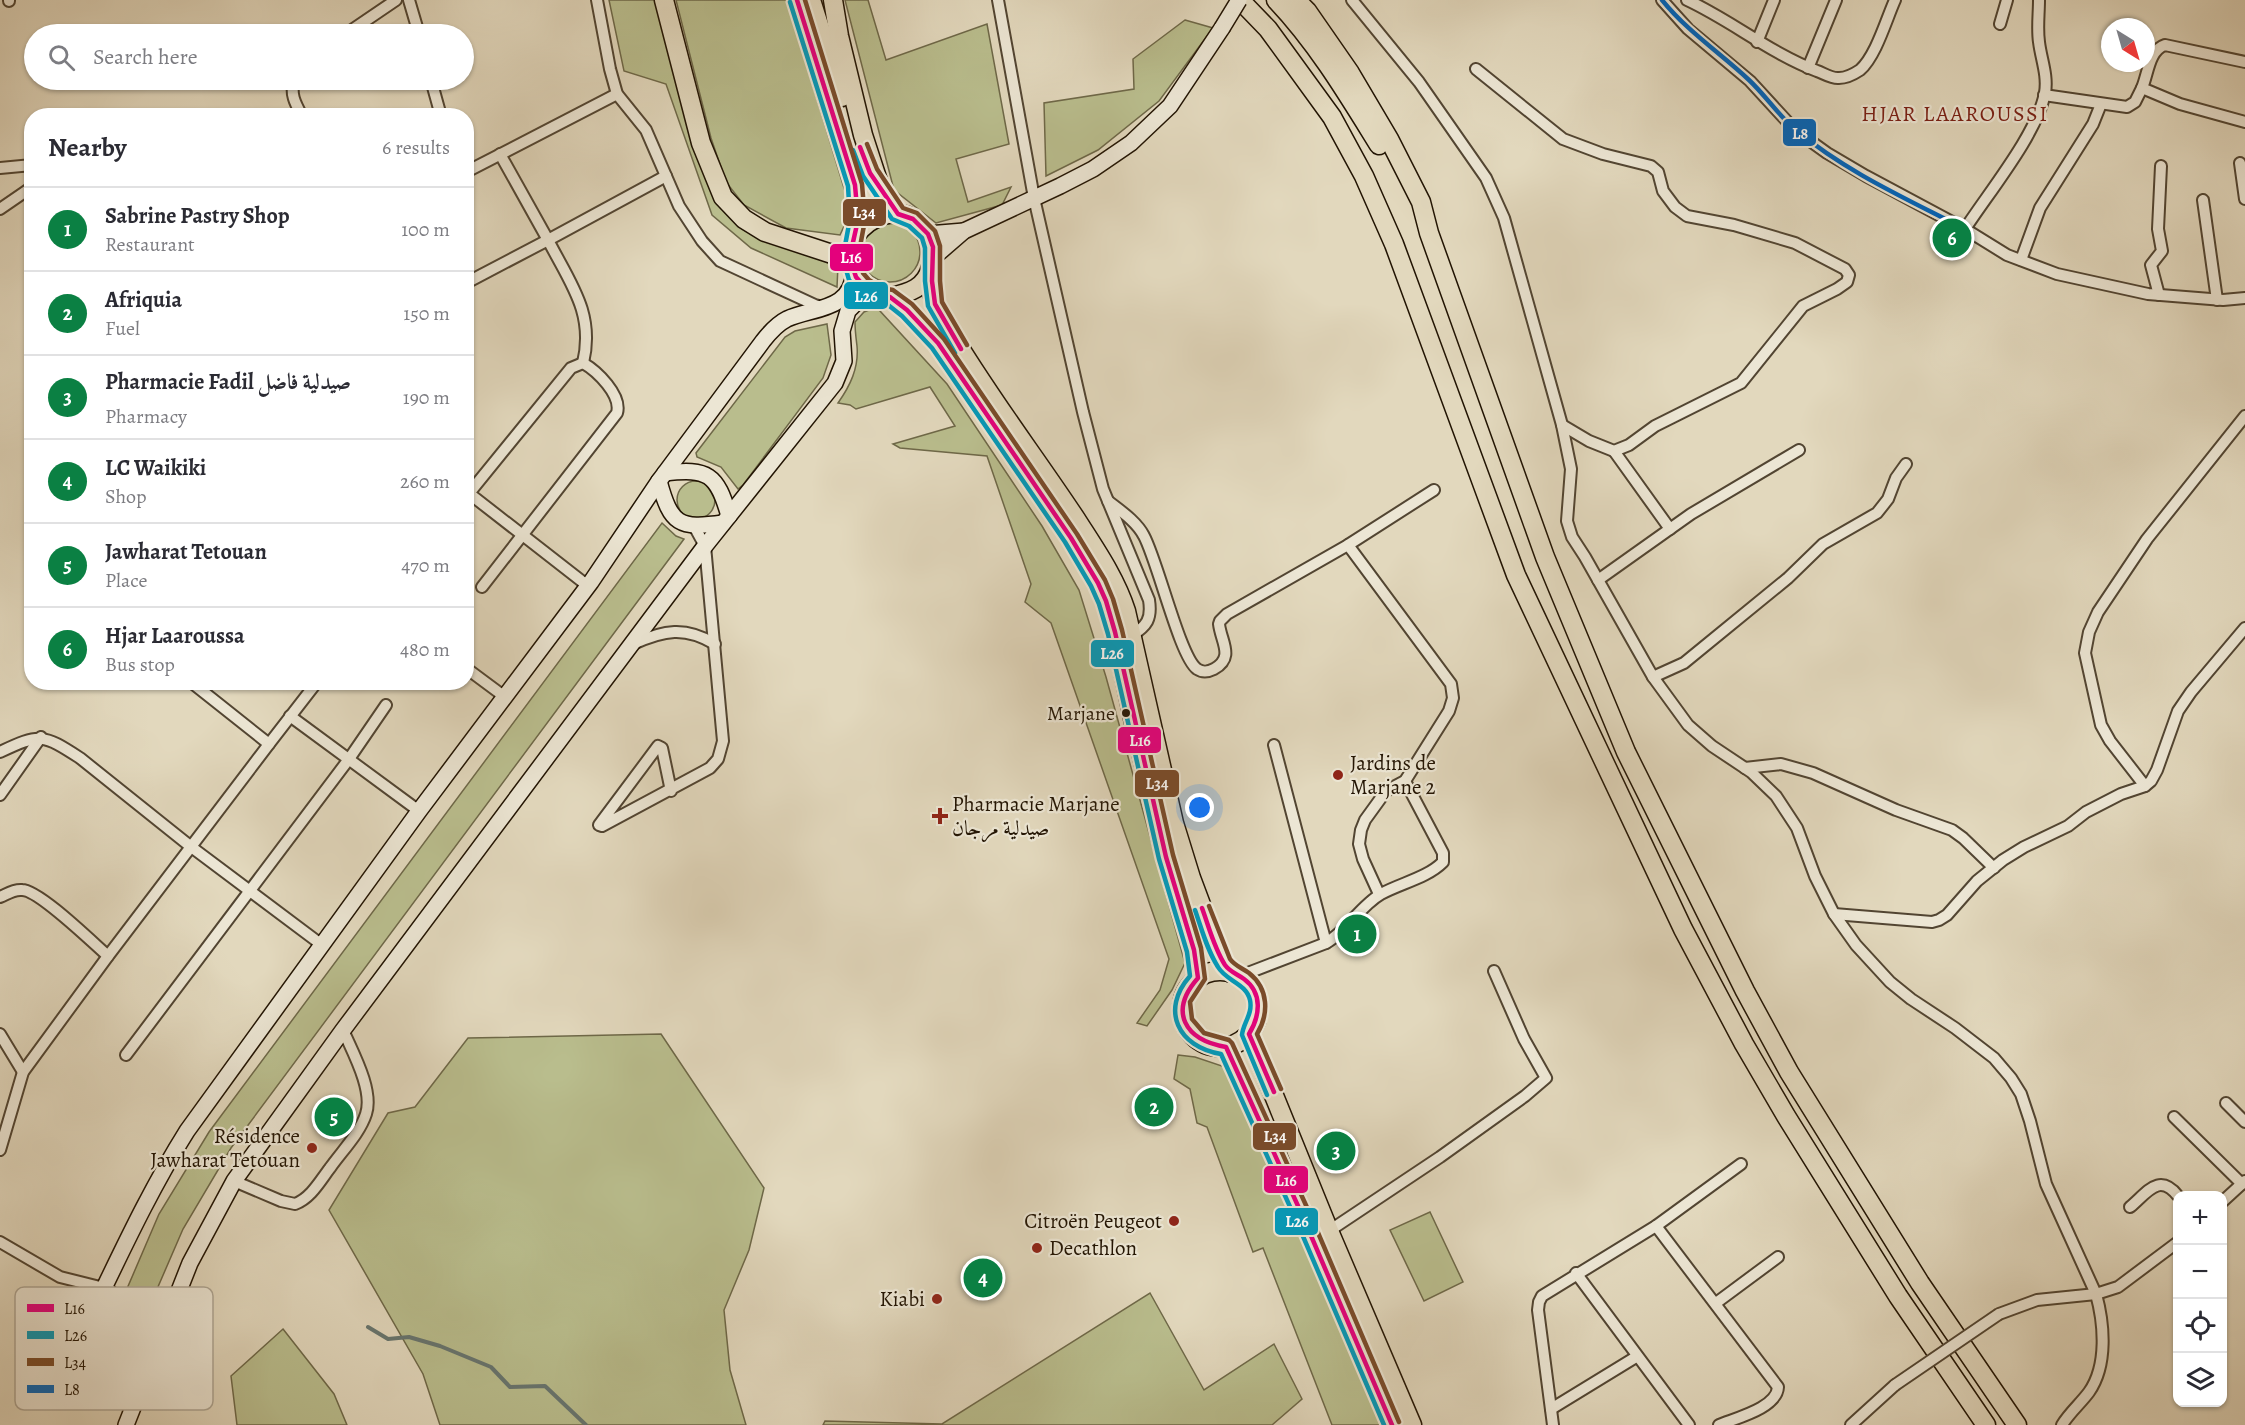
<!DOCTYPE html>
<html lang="en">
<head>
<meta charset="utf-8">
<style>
	:root { --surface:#fff; --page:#f2f2f3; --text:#2b2b33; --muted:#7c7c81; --line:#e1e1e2; --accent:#0b8043 }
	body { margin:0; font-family:Alegreya,Amiri,serif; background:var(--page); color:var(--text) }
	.controls { position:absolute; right:18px; bottom:18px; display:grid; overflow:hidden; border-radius:12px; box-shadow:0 2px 4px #0004 }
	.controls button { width:54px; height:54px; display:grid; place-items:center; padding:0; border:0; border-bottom:2px solid var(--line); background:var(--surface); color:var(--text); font:30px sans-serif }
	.compass { position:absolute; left:2101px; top:18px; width:54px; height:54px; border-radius:50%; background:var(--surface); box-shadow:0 2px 4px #0004; rotate:143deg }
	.you { position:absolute; left:1200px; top:808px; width:21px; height:21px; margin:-15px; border:4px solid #fff; border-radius:50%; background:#1a73e8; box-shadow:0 0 0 9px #1a73e833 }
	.badge { display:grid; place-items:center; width:39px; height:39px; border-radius:50%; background:var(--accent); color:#fff; font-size:20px; font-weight:700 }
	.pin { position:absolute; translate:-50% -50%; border:3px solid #fff; box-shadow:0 2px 6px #0006 }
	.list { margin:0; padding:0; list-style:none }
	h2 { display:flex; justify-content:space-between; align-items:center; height:78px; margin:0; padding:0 24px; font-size:26px }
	h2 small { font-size:20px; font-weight:400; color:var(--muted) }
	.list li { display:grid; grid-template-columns:39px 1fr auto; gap:18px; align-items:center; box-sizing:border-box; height:84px; padding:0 24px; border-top:2px solid var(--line) }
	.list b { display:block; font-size:22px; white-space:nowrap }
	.list p { margin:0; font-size:20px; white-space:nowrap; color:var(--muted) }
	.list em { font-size:20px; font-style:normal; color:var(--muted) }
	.icon { flex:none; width:33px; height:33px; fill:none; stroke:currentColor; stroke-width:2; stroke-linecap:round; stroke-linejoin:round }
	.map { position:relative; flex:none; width:2245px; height:1425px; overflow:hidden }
	.search { position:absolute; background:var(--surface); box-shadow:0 2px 4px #0004; left:24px; top:24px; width:450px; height:66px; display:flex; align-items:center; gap:15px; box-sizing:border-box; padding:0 21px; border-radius:33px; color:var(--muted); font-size:22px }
	.panel { position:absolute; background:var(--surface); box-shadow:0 2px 4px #0004; left:24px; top:108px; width:450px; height:582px; border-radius:24px }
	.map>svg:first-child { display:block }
	.green { fill:#b9bd8d; stroke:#6e6848; stroke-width:1.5 }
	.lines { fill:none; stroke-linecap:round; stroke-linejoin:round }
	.stream { stroke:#687670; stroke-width:4 }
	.street-casing { stroke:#524532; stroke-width:14 }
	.secondary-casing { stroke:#221403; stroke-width:18 }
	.highway-casing { stroke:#221403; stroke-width:21 }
	.street { stroke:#ece6d4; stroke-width:10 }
	.secondary { stroke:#ece6d4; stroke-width:15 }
	.highway { stroke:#e2d8bd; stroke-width:18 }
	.street-bridge-casing { stroke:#524532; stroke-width:14; stroke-linecap:butt }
	.secondary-bridge-casing { stroke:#221403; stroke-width:18; stroke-linecap:butt }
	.street-bridge { stroke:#ece6d4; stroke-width:10 }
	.secondary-bridge { stroke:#ece6d4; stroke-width:15 }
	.bus-1-casing { stroke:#ece6d4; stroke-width:9 }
	.bus-2-casing { stroke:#ece6d4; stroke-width:9 }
	.bus-3-casing { stroke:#ece6d4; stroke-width:9 }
	.bus-4-casing { stroke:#ece6d4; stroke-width:9 }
	.bus-1 { stroke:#e5007d; stroke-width:4.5 }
	.bus-2 { stroke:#039aba; stroke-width:4.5 }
	.bus-3 { stroke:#7a4b2a; stroke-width:4.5 }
	.bus-4 { stroke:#0065bd; stroke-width:4.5 }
	.bus-dot { fill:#221403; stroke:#ece6d4; stroke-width:2 }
	.poi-dot { fill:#8f2418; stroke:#ece6d4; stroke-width:2 }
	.labels { text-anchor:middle; stroke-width:4.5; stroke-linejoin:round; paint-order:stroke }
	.bus-label { font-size:20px; fill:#221403; stroke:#ece6d4; text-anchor:end }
	.poi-label { font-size:21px; fill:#221403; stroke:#ece6d4; text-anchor:start }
	.neighbourhood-label { font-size:22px; letter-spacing:1.5px; fill:#7a1f14; stroke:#ece6d4 }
	.key { fill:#ece6d4; stroke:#afa795; stroke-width:1.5 }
	.key-label { font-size:16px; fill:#221403 }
	.line-badge { stroke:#ece6d4; stroke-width:2 }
	.badge-label { font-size:16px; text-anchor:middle; font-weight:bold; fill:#fff }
</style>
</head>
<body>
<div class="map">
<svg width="2245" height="1425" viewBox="0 0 2245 1425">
	<rect width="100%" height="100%" fill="#e2d8bd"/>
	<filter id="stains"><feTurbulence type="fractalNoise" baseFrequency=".00333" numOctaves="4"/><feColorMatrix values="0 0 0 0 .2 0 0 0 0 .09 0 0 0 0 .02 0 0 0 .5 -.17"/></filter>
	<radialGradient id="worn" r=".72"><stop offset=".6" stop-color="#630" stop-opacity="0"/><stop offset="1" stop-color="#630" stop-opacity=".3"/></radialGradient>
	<g class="green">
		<path d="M609 0H663L721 195 838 265 837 287 751 248 712 215 666 84 624 71Z"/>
		<path d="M676 0H787L851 211 840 235 786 228 744 205 726 182 711 138Z"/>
		<path d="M845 0H868L886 60 987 24 1009 144 956 159 968 202 1011 187 1002 205 936 223 894 190Z"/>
		<path d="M1185 20 1213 28 1159 101 1098 150 1046 176 1044 103 1134 89 1133 59Z"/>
		<circle cx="890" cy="252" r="30"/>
		<path d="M874 308 879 310 947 384 1042 526 1079 590 1106 677 1185 963 1172 990 1147 1026 1137 1023 1160 990 1169 959 1051 623 1025 602 1031 584 987 456 900 448 893 444 955 426 930 387 856 409 850 405 838 403C850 386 859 368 857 346 856 338 855 331 855 322L864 312Z"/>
		<path d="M827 324 831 355 823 378 743 485 738 489 721 467 697 457 696 453 785 337 795 331Z"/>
		<circle cx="696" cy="500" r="19"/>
		<path d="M662 523 676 536 684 539 231 1148 183 1229 151 1303 126 1291 159 1214 209 1132Z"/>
		<path d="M661 1034 764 1188 749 1250 724 1310 730 1370 746 1425H440L423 1374 329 1210 388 1113 415 1107 468 1038Z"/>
		<path d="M1178 1055 1195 1057 1225 1067 1313 1255 1385 1425H1332L1263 1248 1253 1252 1207 1127 1197 1123 1190 1089 1174 1079Z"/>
		<path d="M1430 1212 1463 1282 1424 1301 1390 1230Z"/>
		<path d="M1150 1293 1204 1390 1274 1344 1302 1399 1272 1425H823L825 1421 942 1424Z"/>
		<path d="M283 1329 334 1394 347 1425H237L231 1376Z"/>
	</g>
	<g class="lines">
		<path class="stream" d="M368 1327 388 1339 409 1337 440 1346 491 1367 510 1387 545 1386 586 1425"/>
		<g class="street-casing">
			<g id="street">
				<path d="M9 0V1"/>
				<path d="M409 0 419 34"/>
				<path d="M597 0 610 69 617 94 646 130 679 206 702 241 720 261 815 305 823 307"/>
				<path d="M998 0 1034 198 1083 412 1103 489 1149 600C1152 619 1147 626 1131 636"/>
				<path d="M1352 0 1419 82 1486 178 1504 218 1562 425 1571 469 1567 521 1572 537 1585 557 1653 677 1688 725 1712 746 1751 772 1776 796 1797 828 1815 876 1834 914 1856 945 1890 982 1911 999 1955 1028 1994 1058 2011 1078 2021 1094 2030 1121 2046 1184 2096 1294C2104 1323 2108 1365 2089 1392 2081 1403 2069 1413 2062 1425"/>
				<path d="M1662 0 1688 29 1750 81 1795 130 1827 153 1866 176 1965 229 2007 255 2057 274 2148 294 2223 300 2245 298"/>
				<path d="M1687 0C1732 21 1770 53 1817 71 1823 73 1832 79 1839 78 1845 78 1854 74 1860 70 1876 56 1886 20 1895 0"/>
				<path d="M2000 24 2007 0"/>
				<path d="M346 34 396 0"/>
				<path d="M1757 42 1774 0"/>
				<path d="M2245 62 2165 45C2149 50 2148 74 2142 88L2180 104 2245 122"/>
				<path d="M1808 68 1836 0"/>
				<path d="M1476 69 1563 139 1603 154 1651 166 1658 172 1663 191 1675 207 1687 216 1734 225 1795 243 1845 269 1849 275 1847 282 1837 289 1803 306 1741 383 1655 426 1629 445 1614 451 1589 441 1562 425"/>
				<path d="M294 80C290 94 295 103 302 116"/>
				<path d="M431 80 441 116"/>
				<path d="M2044 95 2127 107 2135 102 2142 88"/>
				<path d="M2240 163 2245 199"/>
				<path d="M0 168 32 165"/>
				<path d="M466 172 617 94"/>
				<path d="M2203 200 2217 300"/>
				<path d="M0 209 32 187"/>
				<path d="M1965 229C1989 192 2037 134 2045 93 2048 75 2041 59 2039 42 2037 28 2039 14 2039 0"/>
				<path d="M2021 260 2040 208 2093 124 2101 104"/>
				<path d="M466 283 548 240 500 154"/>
				<path d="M2159 295 2151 265 2162 251 2158 229 2161 166"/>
				<path d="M583 363C595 313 570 283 548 240L666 176"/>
				<path d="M1614 451 1670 529"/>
				<path d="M466 491 588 586"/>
				<path d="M466 497 571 368 583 363C597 371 622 395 617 413L482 587"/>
				<path d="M1108 501C1121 511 1137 522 1144 536 1158 562 1180 657 1197 669 1203 673 1208 672 1214 669 1235 657 1221 642 1219 624L1220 621 1227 614 1348 545 1434 490"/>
				<path d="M1348 545 1451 684 1453 698 1449 711 1405 781 1386 791 1365 820 1361 830 1359 844 1363 859 1379 894"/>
				<path d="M1598 580 1691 514 1799 450"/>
				<path d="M633 644C664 630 685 626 715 644"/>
				<path d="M466 668 505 697"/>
				<path d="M1653 677 1684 663 1788 578 1823 544 1877 513 1888 499 1896 478 1906 464"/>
				<path d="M290 716 419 811"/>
				<path d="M269 744 317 682"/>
				<path d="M1274 745 1326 943"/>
				<path d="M0 752C40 733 43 734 80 758L190 846 322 945"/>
				<path d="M1745 768 1781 764 1813 773 1896 810 1952 830 1963 838 1994 868"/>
				<path d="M2145 786 2110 741 2101 725 2085 653 2089 632 2098 612 2147 539 2245 416"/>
				<path d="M671 791 662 748 658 746 599 825 602 826 710 768 718 759 723 741 705 546 694 526"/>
				<path d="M0 795 41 737"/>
				<path d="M0 897C7 894 14 889 22 890 39 890 92 942 108 956"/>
				<path d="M1834 914 1932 922 1939 920 1947 915 1977 881 2003 860 2024 847 2068 826 2086 812 2121 794 2145 786 2151 781 2157 770 2178 711 2191 692 2245 628"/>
				<path d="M1240 976 1326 943C1347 931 1360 906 1381 894 1401 883 1427 878 1443 862V853L1405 781"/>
				<path d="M0 1034 23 1072"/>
				<path d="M126 1055 349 759 386 705"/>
				<path d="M2226 1103 2245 1122"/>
				<path d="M2174 1117 2242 1184"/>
				<path d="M0 1150 23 1072 108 956 269 744 191 682"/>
				<path d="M234 1181 281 1201 295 1204C311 1198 320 1181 330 1168 342 1151 360 1133 366 1114 374 1090 352 1051 343 1030"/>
				<path d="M2222 1202 2245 1181"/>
				<path d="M2130 1207C2147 1193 2159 1172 2178 1196"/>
				<path d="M1656 1226 1778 1387C1777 1408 1736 1418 1719 1425"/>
				<path d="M1329 1231 1440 1157 1525 1096 1546 1078 1524 1039 1494 971"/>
				<path d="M0 1242 60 1277 104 1288"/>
				<path d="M1576 1273 1689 1425"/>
				<path d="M1716 1303 1778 1257"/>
				<path d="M1999 1314 2037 1300 2096 1294 2118 1287 2178 1242"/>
				<path d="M1551 1409 1636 1357"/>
				<path d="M1553 1425 1538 1310 1539 1302 1542 1296 1656 1226 1741 1164"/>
				<path d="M1851 1425 1895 1385"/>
			</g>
		</g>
		<g class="secondary-casing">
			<g id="secondary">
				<path d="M928 234 964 231"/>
				<path d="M934 257 964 231 1060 186 1093 169 1131 143 1170 106 1222 28"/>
				<path d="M665 473C708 468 717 474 729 516"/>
				<path d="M659 481C671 525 679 529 723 523"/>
				<path d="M165 1323 112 1295 104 1288C130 1234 155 1182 187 1131L419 811 591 582 659 481 763 341C770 332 777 324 787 319 814 307 852 311 854 271"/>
				<path d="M126 1425 190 1263 234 1181 343 1030 705 546 835 383 844 361 842 331 848 311 861 298 879 295"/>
			</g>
		</g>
		<g class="highway-casing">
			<g id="highway">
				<path d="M664 0 701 143 723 197 744 219 765 232 832 254 852 265"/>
				<path d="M797 0 855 185 858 220 851 251 852 265 856 277 864 286 879 295 890 297 907 310 938 343 1071 538 1098 583 1106 601 1115 632 1133 718 1166 857 1194 950 1198 978"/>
				<path d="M811 0 842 97"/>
				<path d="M833 0 839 36 863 135 879 184 898 214"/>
				<path d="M1240 0 1268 29 1332 117 1364 176 1394 244 1516 575 1683 929 1744 1044 1786 1116 1898 1296 1986 1425"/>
				<path d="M1276 0C1317 43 1348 95 1379 145"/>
				<path d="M1296 0 1307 11 1350 73 1389 139 1421 202 1429 233 1545 557 1626 752 1745 991 1789 1072 1920 1283 2017 1425"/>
				<path d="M855 236C870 216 897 204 918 223 942 243 929 270 933 296 935 306 941 316 946 325 985 392 1033 454 1076 519 1095 549 1115 577 1126 611L1174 823 1191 878 1221 958 1229 972"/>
				<path d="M890 297C909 293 926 288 931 267"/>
				<circle cx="1220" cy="1009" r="38"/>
				<path d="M1249 1034 1329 1231 1412 1425"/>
				<path d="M1226 1047 1303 1217 1392 1425"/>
			</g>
		</g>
		<use href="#street" class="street"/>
		<use href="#secondary" class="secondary"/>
		<use href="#highway" class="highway"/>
		<g class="street-bridge-casing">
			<path id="street-bridge" d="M1895 1385 1999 1314"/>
		</g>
		<g class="secondary-bridge-casing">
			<path id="secondary-bridge" d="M1222 28 1239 0"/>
		</g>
		<use href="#street-bridge" class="street-bridge"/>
		<use href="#secondary-bridge" class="secondary-bridge"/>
		<g class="bus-1-casing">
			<g id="bus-1">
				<path d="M797 0 855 185 858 220 851 251 852 265 856 277 864 286 879 295 890 297 907 310 938 343 1071 538 1098 583 1106 601 1115 632 1166 857 1194 950 1198 978C1168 1012 1185 1040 1226 1047L1303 1217 1392 1425"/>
				<path d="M860 147 870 173 898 214 913 219 928 234 933 247 932 281 935 304 961 349"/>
				<path d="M1202 908C1209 927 1214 948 1225 965 1230 972 1237 974 1244 979 1263 993 1260 1016 1249 1034L1274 1092"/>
			</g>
		</g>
		<g class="bus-2-casing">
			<g id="bus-2">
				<path d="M790 2 848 186 850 219 844 251 845 266 849 280 860 292 876 302 887 304 902 316 932 348 1065 542 1091 586 1099 604 1108 634 1159 859 1187 952 1190 976C1160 1010 1178 1047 1221 1054L1296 1220 1384 1425"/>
				<path d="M853 150 863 176 892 219 909 226 922 238 925 248V281L928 306 955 353"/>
				<path d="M1195 910C1202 930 1207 950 1218 967 1226 981 1246 983 1250 1000 1253 1014 1243 1023 1242 1035L1267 1095"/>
			</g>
		</g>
		<g class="bus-3-casing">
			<g id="bus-3">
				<path d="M805 0 862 184 865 220 859 252 863 273 869 280 882 288 893 290 912 304 944 339 1077 534 1105 580 1113 599 1122 630 1173 855 1201 948 1205 979 1190 1002 1192 1019 1204 1033 1229 1040 1232 1043 1310 1214 1399 1422"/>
				<path d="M867 144 877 169 903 208 917 213 935 231 940 246V281L942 302 967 345"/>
				<path d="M1209 906 1230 959C1235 966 1242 968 1249 973 1269 989 1269 1014 1257 1034L1281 1089"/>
			</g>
		</g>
		<g class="bus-4-casing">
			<path id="bus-4" d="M1662 0C1687 31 1720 53 1749 80 1766 96 1778 115 1796 130 1846 172 1907 199 1965 229"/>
		</g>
		<use href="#bus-1" class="bus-1"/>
		<use href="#bus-2" class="bus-2"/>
		<use href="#bus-3" class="bus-3"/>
		<use href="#bus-4" class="bus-4"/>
	</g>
	<circle class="bus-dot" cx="1126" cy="713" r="5"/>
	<g class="poi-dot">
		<circle cx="1338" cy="775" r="6"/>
		<path d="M937 807h6v6h6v6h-6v6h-6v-6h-6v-6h6z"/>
		<circle cx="312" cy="1148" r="6"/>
		<circle cx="1174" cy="1221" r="6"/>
		<circle cx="1037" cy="1248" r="6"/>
		<circle cx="937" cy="1299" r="6"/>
	</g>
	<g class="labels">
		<g class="bus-label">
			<text x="1115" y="720">Marjane</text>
		</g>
		<g class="poi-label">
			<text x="1350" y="770">Jardins de<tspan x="1350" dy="24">Marjane 2</tspan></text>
			<text x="952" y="811">Pharmacie Marjane<tspan x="952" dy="24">صيدلية مرجان</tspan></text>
			<text x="300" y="1143" text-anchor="end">Résidence<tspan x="300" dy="24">Jawharat Tetouan</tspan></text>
			<text x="1162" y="1228" text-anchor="end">Citroën Peugeot</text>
			<text x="1049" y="1255">Decathlon</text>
			<text x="925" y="1306" text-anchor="end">Kiabi</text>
		</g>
		<g class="neighbourhood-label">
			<text x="1955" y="121">HJAR LAAROUSSI</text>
		</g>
	</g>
	<rect x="15" y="1287" width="198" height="123" rx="9" class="key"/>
	<rect x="27" y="1304" width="27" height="8" fill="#e5007d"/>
	<rect x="27" y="1331" width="27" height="8" fill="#039aba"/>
	<rect x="27" y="1358" width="27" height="8" fill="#7a4b2a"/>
	<rect x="27" y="1385" width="27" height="8" fill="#0065bd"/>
	<g class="key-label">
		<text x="64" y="1314">L16</text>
		<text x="64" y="1341">L26</text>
		<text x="64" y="1368">L34</text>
		<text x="64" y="1395">L8</text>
	</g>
	<g class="line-badge">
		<rect x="1782" y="118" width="35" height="29" rx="6" fill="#0065bd"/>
		<rect x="842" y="198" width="45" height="29" rx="6" fill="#7a4b2a"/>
		<rect x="829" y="243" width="45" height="29" rx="6" fill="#e5007d"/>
		<rect x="843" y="281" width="46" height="29" rx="6" fill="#039aba"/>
		<rect x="1090" y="639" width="45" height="29" rx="6" fill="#039aba"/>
		<rect x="1117" y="726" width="45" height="28" rx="6" fill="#e5007d"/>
		<rect x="1134" y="769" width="46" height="29" rx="6" fill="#7a4b2a"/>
		<rect x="1252" y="1122" width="45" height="29" rx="6" fill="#7a4b2a"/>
		<rect x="1263" y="1165" width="46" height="29" rx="6" fill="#e5007d"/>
		<rect x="1274" y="1207" width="45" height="29" rx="6" fill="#039aba"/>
	</g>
	<g class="badge-label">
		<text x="1800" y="139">L8</text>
		<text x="864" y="218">L34</text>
		<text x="851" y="263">L16</text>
		<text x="866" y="302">L26</text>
		<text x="1112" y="659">L26</text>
		<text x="1140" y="746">L16</text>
		<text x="1157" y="789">L34</text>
		<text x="1275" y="1142">L34</text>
		<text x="1286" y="1186">L16</text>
		<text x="1297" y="1227">L26</text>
	</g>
	<rect width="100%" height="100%" filter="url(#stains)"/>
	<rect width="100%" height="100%" fill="url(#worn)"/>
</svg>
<div class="controls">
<button>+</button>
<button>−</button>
<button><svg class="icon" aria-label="locate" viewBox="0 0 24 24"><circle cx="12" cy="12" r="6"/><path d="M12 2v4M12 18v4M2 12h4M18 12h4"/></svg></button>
<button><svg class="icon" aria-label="layers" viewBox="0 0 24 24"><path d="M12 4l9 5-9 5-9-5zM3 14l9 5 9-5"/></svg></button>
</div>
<svg class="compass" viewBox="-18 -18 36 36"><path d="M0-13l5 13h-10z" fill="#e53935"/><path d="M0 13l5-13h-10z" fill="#7c7c81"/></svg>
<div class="you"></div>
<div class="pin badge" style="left:1357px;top:934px">1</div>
<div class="pin badge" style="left:1154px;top:1107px">2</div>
<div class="pin badge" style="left:1336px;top:1151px">3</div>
<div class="pin badge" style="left:983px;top:1278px">4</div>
<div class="pin badge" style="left:334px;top:1117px">5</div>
<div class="pin badge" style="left:1952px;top:238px">6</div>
<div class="search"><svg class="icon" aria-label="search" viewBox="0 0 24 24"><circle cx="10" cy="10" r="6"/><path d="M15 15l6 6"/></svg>Search here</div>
<section class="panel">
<h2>Nearby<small>6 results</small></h2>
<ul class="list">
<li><span class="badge">1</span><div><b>Sabrine Pastry Shop</b><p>Restaurant</p></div><em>100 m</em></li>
<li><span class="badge">2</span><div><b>Afriquia</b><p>Fuel</p></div><em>150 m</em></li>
<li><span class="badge">3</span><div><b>Pharmacie Fadil صيدلية فاضل</b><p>Pharmacy</p></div><em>190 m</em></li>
<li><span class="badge">4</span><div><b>LC Waikiki</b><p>Shop</p></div><em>260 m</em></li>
<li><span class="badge">5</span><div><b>Jawharat Tetouan</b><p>Place</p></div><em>470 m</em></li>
<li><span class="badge">6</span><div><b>Hjar Laaroussa</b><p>Bus stop</p></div><em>480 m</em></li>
</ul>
</section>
</div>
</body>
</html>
